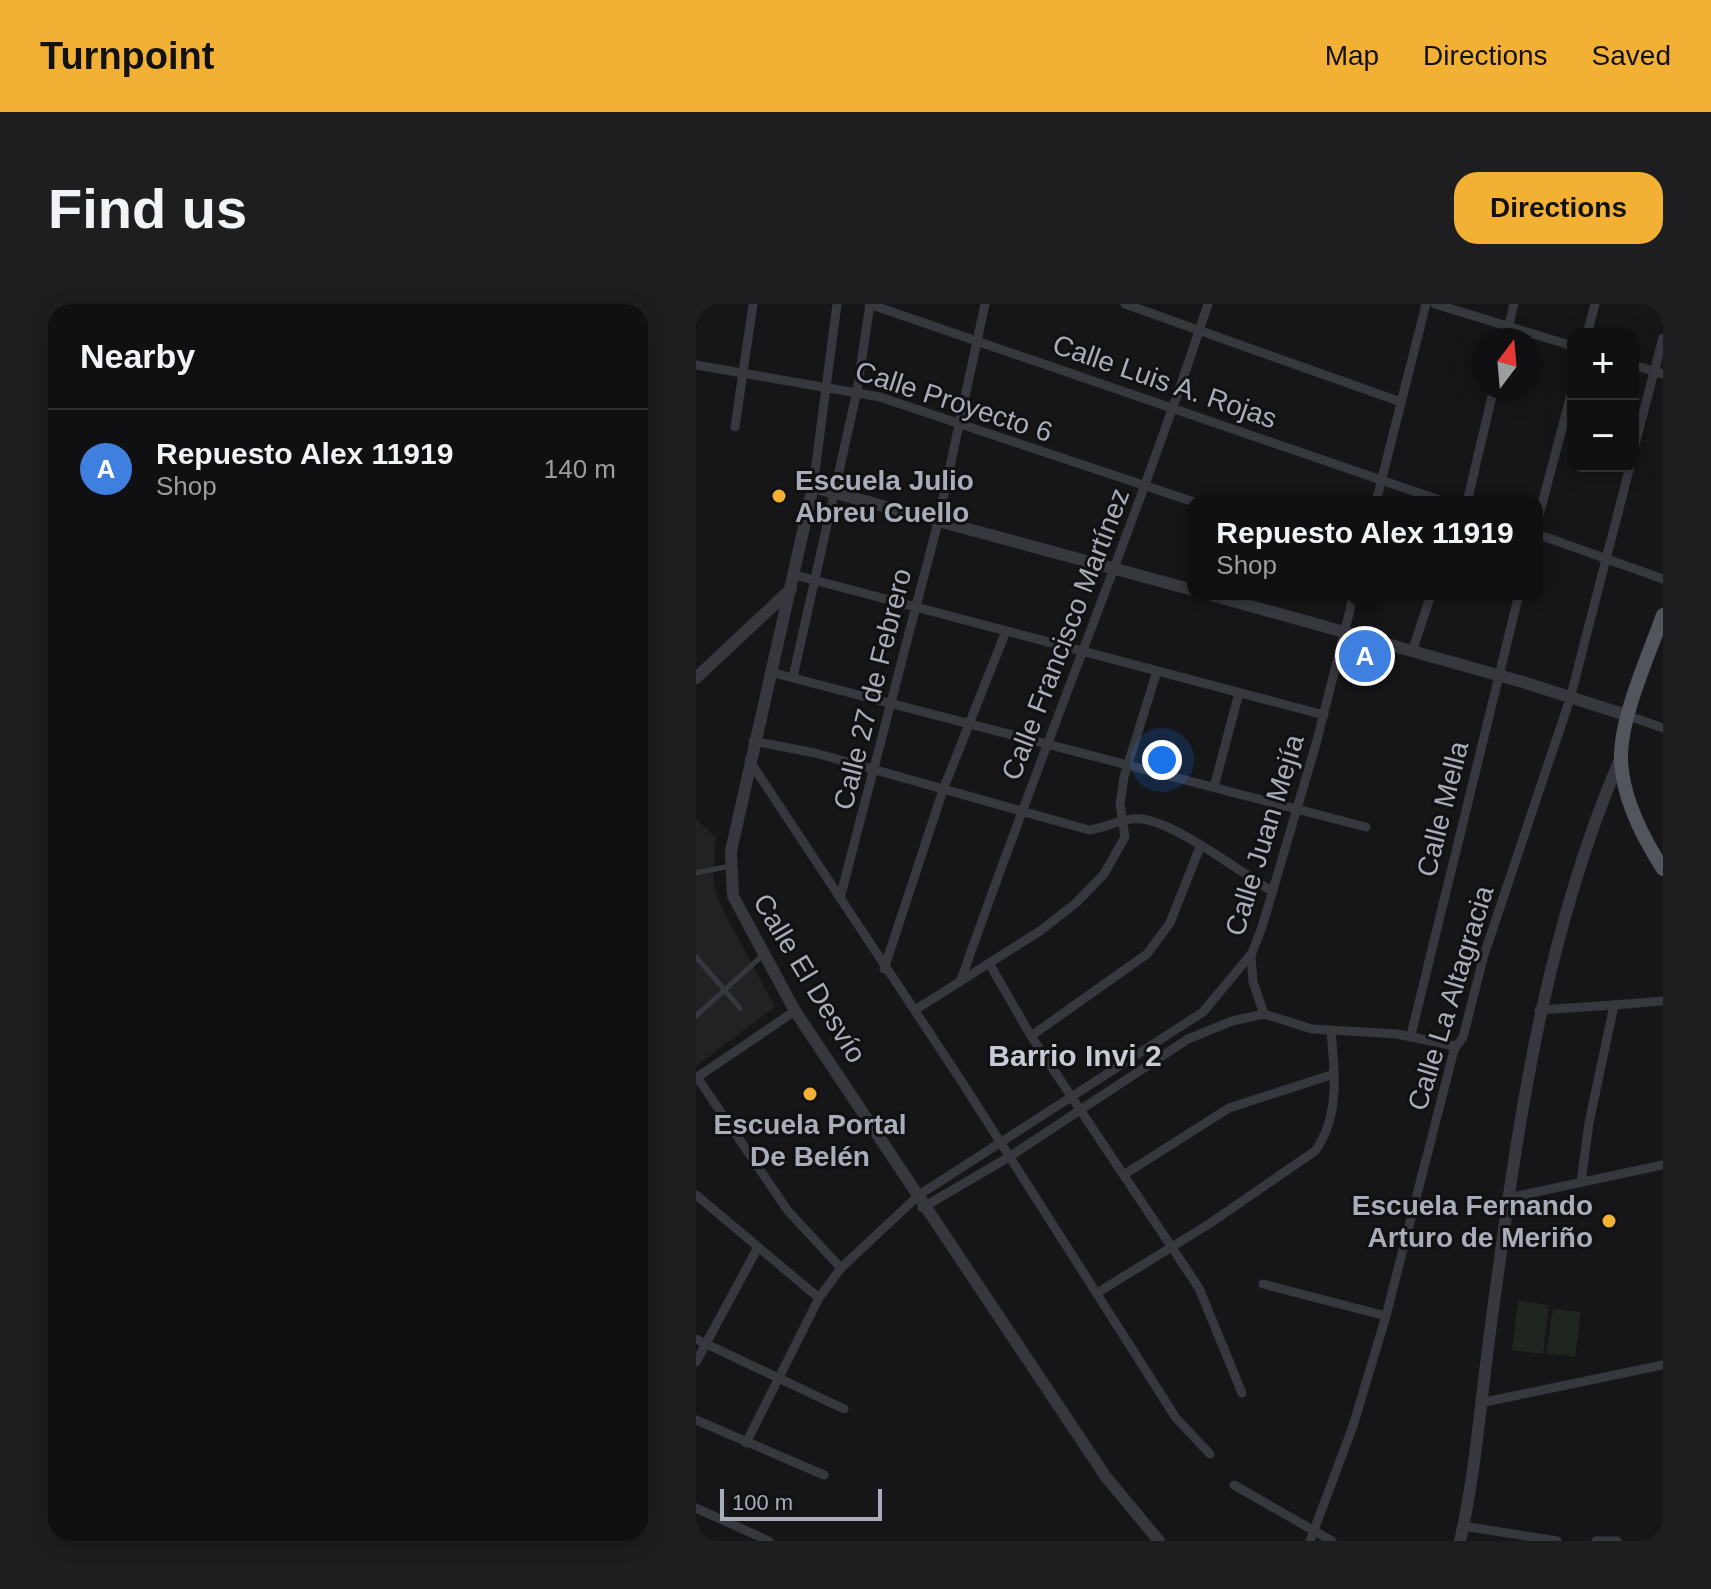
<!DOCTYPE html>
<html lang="en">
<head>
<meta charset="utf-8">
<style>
	:root { --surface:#101012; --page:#1e1e20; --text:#f1f3f6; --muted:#9c9d9f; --line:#303032; --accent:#f2b134 }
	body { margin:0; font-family:Helvetica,sans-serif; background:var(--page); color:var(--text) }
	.controls { position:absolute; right:24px; top:24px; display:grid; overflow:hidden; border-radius:16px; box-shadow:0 4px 20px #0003 }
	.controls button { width:72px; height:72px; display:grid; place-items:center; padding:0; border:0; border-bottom:2px solid var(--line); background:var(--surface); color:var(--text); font:40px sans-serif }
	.compass { position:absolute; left:775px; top:24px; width:72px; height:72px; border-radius:50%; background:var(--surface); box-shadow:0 4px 20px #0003; rotate:16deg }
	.scale { position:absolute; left:24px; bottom:20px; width:162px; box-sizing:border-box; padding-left:8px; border:4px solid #a8adb8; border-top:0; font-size:22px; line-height:28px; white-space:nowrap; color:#a8adb8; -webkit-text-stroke:6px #111113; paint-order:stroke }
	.you { position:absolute; left:466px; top:456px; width:28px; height:28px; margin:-20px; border:6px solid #fff; border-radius:50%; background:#1a73e8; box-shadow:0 0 0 12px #1a73e833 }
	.badge { display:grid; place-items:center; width:52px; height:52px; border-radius:50%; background:var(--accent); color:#fff; font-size:26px; font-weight:700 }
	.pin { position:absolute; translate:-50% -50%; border:4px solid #fff; box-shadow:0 2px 8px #0006 }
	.popup { position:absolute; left:491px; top:192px; width:356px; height:104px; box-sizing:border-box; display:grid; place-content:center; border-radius:16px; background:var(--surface); filter:drop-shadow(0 2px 6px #0005); font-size:26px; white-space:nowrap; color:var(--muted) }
	.popup b { font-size:30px; color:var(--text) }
	.popup::after { content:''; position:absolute; left:50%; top:100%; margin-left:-16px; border:16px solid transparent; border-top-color:var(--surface) }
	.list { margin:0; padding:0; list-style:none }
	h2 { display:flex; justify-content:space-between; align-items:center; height:104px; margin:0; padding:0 32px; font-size:34px }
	h2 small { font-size:26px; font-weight:400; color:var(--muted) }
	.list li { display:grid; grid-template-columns:52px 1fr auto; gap:24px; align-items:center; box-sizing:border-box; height:120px; padding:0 32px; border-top:2px solid var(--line) }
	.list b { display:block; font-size:30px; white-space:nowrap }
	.list p { margin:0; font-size:26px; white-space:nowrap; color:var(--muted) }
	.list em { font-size:26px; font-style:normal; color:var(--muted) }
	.map { position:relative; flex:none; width:967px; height:1237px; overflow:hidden; border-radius:24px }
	header { display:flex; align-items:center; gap:48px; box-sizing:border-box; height:112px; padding:0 40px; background:var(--accent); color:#111 }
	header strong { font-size:38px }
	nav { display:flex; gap:44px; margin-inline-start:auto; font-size:28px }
	.intro { display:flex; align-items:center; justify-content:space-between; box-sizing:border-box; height:192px; padding:0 48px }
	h1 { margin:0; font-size:56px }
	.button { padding:20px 36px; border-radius:24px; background:var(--accent); color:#111; font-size:28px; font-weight:700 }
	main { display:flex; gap:48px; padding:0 48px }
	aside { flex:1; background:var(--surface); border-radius:24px; box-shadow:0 4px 20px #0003 }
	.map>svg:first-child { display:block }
	.built { fill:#222225 }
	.green { fill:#1e261f }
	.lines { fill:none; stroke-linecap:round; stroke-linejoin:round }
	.service { stroke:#37383d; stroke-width:5 }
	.minor { stroke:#37383d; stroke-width:9 }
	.tertiary { stroke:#37383d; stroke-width:12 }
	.primary { stroke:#53555c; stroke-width:14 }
	.poi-dot { fill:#f2b134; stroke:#111113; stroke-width:3 }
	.labels { text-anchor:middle; stroke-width:6; stroke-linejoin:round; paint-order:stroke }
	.street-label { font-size:28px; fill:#a8adb8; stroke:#111113 }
	.poi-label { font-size:28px; font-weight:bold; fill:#a8adb8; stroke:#111113; text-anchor:start }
	.neighbourhood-label { font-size:30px; font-weight:bold; fill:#c9ccd4; stroke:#111113 }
</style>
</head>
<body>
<header>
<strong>Turnpoint</strong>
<nav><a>Map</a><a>Directions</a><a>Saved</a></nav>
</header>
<div class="intro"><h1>Find us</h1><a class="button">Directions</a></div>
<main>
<aside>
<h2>Nearby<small></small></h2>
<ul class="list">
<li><span class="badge" style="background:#3f7fe0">A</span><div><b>Repuesto Alex 11919</b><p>Shop</p></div><em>140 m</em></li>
</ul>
</aside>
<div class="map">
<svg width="967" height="1237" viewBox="0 0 967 1237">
	<rect width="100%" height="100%" fill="#161618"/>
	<path class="built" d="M0 515 20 534 17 576 24 600 79 703 0 762Z"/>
	<g class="green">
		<path d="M822 997 853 1001 847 1050 816 1046Z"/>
		<path d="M857 1005 885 1008 879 1053 850 1049Z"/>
	</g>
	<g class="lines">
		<g class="service">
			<path d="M0 569 34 562"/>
			<path d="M0 653 44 704"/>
			<path d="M0 712 67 651"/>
		</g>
		<g class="minor">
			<path d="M173 0 749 198"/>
			<path d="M429 0 705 98"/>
			<path d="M739 0 877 42"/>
			<path d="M891 30 899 0"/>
			<path d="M809 36 818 0"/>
			<path d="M0 61 184 93 498 198"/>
			<path d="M937 61 967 70"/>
			<path d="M39 123 57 0"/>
			<path d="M937 148 967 34"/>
			<path d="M117 183 141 0"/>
			<path d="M680 198 730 0"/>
			<path d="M771 198 798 84"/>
			<path d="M841 219 877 83"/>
			<path d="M841 230 967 275"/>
			<path d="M99 271 628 411"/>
			<path d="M716 348 735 290"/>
			<path d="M74 368 670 523"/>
			<path d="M97 373 161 87 174 0"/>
			<path d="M933 412 967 424"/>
			<path d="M57 437 119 449 393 526C411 524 427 513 446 515 482 520 544 568 577 588"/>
			<path d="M53 456 266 778 480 1114 514 1150"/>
			<path d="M518 483 543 389"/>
			<path d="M144 594 242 218 289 0"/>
			<path d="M555 652 557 678 568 710"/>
			<path d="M293 659 335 732 503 984 546 1089"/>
			<path d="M188 665 247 486 310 327"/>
			<path d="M265 676C344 449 437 228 512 0"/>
			<path d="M219 706 344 627 380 599 408 570 429 533 424 500 428 473 461 367"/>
			<path d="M843 706 918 701"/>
			<path d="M568 710 616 725 701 730 759 742"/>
			<path d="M715 731 823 290"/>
			<path d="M335 732 451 650 474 619 504 543"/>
			<path d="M1 773 92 907 145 964"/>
			<path d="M0 774 99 707"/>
			<path d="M429 870 533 804 638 770"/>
			<path d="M885 878 893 819 918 701 967 697"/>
			<path d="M0 891 123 994"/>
			<path d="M812 894 967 861"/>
			<path d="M226 904 313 853 492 735 536 717 568 710"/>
			<path d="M567 980 690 1012"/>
			<path d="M401 989 513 920 619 847C644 813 639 768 635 728"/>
			<path d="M0 1035 148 1105"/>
			<path d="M0 1058 61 945"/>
			<path d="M784 1099 967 1061"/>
			<path d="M0 1116 128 1171"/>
			<path d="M50 1139 123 994 145 964 223 891 507 708 556 649 566 623 620 440 658 290"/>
			<path d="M538 1181 636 1237"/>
			<path d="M0 1204 73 1237"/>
			<path d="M767 1222 861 1237"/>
			<path d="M614 1237 657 1122 690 1012 758 746 767 733 788 651 874 395 934 162"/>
			<path d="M900 1237H921"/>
		</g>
		<g class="tertiary">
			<path d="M512 290 830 379 933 412"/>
			<path d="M0 374 95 285"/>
			<path d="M463 1237 410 1173 99 707 37 592 35 547 117 183 497 286"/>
			<path d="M764 1237C780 1167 785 1092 795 1021 821 827 846 637 924 455"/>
		</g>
		<path class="primary" d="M967 311C953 351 924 413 925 455 926 493 947 534 967 565"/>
	</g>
	<g class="poi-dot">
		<circle cx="83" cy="192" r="8"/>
		<circle cx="114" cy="790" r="8"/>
		<circle cx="913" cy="917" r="8"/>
	</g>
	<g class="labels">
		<g class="street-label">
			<text transform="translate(469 77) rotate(19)" y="10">Calle Luis A. Rojas</text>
			<text transform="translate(258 97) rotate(18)" y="10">Calle Proyecto 6</text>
			<text transform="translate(369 330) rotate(-69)" y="10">Calle Francisco Martínez</text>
			<text transform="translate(176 385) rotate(-76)" y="10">Calle 27 de Febrero</text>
			<text transform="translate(746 505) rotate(-76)" y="10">Calle Mella</text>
			<text transform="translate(568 531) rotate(-73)" y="10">Calle Juan Mejía</text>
			<text transform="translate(114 674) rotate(59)" y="10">Calle El Desvío</text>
			<text transform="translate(754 694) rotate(-73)" y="10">Calle La Altagracia</text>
		</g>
		<g class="poi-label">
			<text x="99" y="186">Escuela Julio<tspan x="99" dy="32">Abreu Cuello</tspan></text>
			<text x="114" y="830" text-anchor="middle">Escuela Portal<tspan x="114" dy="32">De Belén</tspan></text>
			<text x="897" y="911" text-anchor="end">Escuela Fernando<tspan x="897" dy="32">Arturo de Meriño</tspan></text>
		</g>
		<g class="neighbourhood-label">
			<text x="379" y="762">Barrio Invi 2</text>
		</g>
	</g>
</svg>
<div class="controls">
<button>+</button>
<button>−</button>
</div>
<svg class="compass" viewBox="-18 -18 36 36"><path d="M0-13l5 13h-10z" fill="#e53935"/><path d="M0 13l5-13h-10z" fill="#9c9d9f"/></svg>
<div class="scale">100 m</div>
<div class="you"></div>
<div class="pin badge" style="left:669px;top:352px;background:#3f7fe0">A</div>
<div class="popup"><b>Repuesto Alex 11919</b>Shop</div>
</div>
</main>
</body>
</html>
